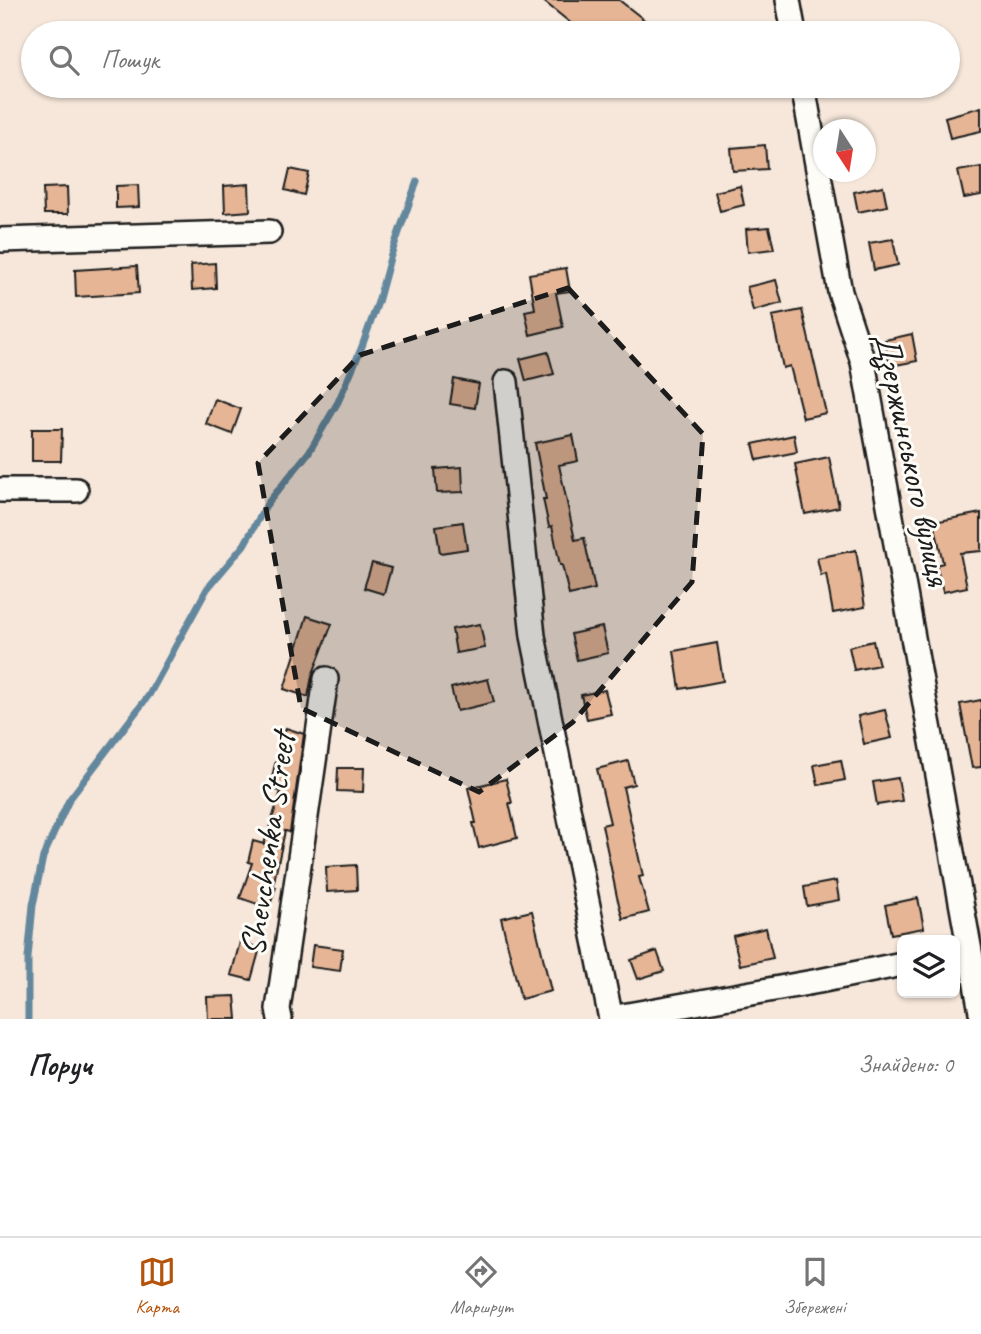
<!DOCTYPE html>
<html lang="uk">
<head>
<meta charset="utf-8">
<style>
	:root { --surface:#fff; --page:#f2f2f2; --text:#202124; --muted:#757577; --line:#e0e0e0; --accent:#b45309 }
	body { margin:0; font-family:Caveat,sans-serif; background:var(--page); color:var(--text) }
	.controls { position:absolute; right:21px; bottom:21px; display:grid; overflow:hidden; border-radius:10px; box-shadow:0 2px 5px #0004 }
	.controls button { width:63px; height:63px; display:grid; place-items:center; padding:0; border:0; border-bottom:2px solid var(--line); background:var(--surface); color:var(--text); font:35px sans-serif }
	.compass { position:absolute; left:813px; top:119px; width:63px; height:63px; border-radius:50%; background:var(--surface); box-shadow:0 2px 5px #0004; rotate:168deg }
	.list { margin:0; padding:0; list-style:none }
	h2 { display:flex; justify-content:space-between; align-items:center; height:91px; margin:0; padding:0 28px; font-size:30px }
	h2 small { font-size:23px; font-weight:400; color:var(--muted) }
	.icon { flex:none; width:38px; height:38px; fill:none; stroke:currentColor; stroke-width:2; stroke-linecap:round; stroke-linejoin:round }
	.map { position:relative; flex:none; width:981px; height:1019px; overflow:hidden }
	.search { position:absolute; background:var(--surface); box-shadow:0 2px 5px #0004; left:21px; right:21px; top:21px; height:77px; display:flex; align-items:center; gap:18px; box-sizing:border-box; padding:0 24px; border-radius:38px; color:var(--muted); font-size:26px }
	.sheet { height:217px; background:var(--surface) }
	nav { display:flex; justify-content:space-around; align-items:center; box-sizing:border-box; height:98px; border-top:2px solid var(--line); background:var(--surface); font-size:19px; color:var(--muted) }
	nav a { display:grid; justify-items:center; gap:4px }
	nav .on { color:var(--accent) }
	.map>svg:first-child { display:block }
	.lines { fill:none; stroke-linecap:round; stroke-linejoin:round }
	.stream { stroke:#63879d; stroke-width:7 }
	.building { fill:#e5b596; stroke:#1c1c1c; stroke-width:2 }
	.minor-casing { stroke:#1c1c1c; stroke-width:28 }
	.minor { stroke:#fdfcf7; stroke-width:23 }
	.marked { fill:#1c1c1c; fill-opacity:0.2; stroke:#1c1c1c; stroke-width:5; stroke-dasharray:14 9; stroke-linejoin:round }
	.labels { text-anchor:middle; stroke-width:6; stroke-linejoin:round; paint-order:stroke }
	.street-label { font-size:35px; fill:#1c1c1c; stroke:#fdfcf7 }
</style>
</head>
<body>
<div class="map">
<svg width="981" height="1019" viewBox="0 0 981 1019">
	<rect width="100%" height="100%" fill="#f6e7da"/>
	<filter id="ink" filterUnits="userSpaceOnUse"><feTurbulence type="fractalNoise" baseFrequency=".0143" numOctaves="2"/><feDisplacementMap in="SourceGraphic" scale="14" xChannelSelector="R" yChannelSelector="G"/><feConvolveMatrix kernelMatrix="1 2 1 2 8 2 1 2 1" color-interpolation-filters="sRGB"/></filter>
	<g filter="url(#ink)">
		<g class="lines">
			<path class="stream" d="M28 1019V958L33 905 43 857 69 800 149 695 207 589 244 545 267 504 309 452 338 402 361 349 378 302 390 258 417 181"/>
		</g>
		<g class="building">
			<path d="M542 0H619L661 33H583Z"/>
			<path d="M981 107V131L950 138 945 117Z"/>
			<path d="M765 145 767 169 733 171 731 148Z"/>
			<path d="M981 167V195L964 198 958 171Z"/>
			<path d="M290 169 309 173 304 195 285 190Z"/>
			<path d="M249 184 250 211 225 213 224 186Z"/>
			<path d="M138 185 139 207 116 208V186Z"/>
			<path d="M740 186 744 205 720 211 715 192Z"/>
			<path d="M883 186 887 206 858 212 854 192Z"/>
			<path d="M67 187 68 214H44L43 188Z"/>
			<path d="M769 227 774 249 748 252 746 229Z"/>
			<path d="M893 239 898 265 874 270 869 243Z"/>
			<path d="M215 263 216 288 192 290 191 265Z"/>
			<path d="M137 266 139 293 76 297 75 270Z"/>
			<path d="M566 268 570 291 556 293 563 327 530 335 525 311 535 309 529 274Z"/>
			<path d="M776 280 782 303 753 311 747 287Z"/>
			<path d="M802 310 826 413 803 418 790 366 783 368 772 316Z"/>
			<path d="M912 334 917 361 890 366 885 340Z"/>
			<path d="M548 352 554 374 526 381 520 359Z"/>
			<path d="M454 379 479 384 475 408 450 404Z"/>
			<path d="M215 399 241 409 232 434 206 424Z"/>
			<path d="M32 429H62L61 461H32Z"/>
			<path d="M573 435 578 461 559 465 575 540 584 538 595 589 569 595 562 565H560L552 526 549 527 543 499H546L535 443Z"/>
			<path d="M794 435 797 452 757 460 753 444Z"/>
			<path d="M829 457 839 507 805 514 795 464Z"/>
			<path d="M462 467 463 492 437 493 435 469Z"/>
			<path d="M981 513V551L960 553 967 587 943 592 936 565 943 563 934 522Z"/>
			<path d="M463 522 467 549 440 553 436 526Z"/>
			<path d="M856 550 865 607 833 613 826 574 821 576 817 558Z"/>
			<path d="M372 563 391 568 384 594 364 588Z"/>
			<path d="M307 616 332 624 312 676 308 697 284 689Z"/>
			<path d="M480 624 485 648 456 653 452 629Z"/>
			<path d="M602 627 608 653 577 660 571 634Z"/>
			<path d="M873 641 879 665 854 670 849 647Z"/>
			<path d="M717 643 723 681 680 689 674 651Z"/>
			<path d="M488 679 494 702 457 711 451 688Z"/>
			<path d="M605 690 611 714 587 719 581 695Z"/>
			<path d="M981 700V767L972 768 960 704Z"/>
			<path d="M885 710 892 738 864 744 858 716Z"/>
			<path d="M286 728 304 734 290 832 285 831 273 886 276 887 269 908 240 898 252 863 248 862 253 841 264 844 281 791 270 789 274 768Z"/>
			<path d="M841 760 845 780 818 785 814 765Z"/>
			<path d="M628 761 634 784 623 787 643 876 639 877 649 912 623 919 617 897 602 825 610 823 597 769Z"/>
			<path d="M338 768H364L363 792 337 791Z"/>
			<path d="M898 778 902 801 877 805 873 782Z"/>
			<path d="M506 779 512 803H509L517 838 479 848 473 823H476L468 788Z"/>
			<path d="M356 865 357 890 327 892 326 867Z"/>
			<path d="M836 881 839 900 807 906 804 887Z"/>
			<path d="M918 898 924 928 891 934 885 905Z"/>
			<path d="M532 911 551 991 521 999 501 918Z"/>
			<path d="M766 928 773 958 740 965 733 936Z"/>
			<path d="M240 942 260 948 251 980 231 975Z"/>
			<path d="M313 945 343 949 340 971 310 967Z"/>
			<path d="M657 951 664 971 638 979 631 960Z"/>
			<path d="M235 996 237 1019H208L207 997Z"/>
		</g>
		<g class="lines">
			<g class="minor-casing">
				<g id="minor">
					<path d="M788 0 794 33"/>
					<path d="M803 86 840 292 863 362 981 1012"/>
					<path d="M0 240 269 232"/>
					<path d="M506 382 533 636 611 1019"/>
					<path d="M0 490H76"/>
					<path d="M611 1018 819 981 902 964"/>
					<path d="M280 1019 278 1009 326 679"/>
				</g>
			</g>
			<use href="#minor" class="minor"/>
		</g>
	</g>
	<path class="marked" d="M568 288 703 434 692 582 573 722 479 792 301 708 258 463 360 355Z"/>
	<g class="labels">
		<g class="street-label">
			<text transform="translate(913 459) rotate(78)" y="12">Дзержинського вулиця</text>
			<text transform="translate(267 844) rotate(-82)" y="12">Shevchenka Street</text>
		</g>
	</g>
</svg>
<div class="controls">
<button><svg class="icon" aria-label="layers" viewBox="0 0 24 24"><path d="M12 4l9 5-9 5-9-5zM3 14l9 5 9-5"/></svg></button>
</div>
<svg class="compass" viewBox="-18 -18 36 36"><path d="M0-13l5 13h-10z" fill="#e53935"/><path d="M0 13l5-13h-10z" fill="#757577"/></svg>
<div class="search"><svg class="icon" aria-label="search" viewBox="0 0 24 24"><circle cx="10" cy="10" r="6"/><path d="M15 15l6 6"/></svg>Пошук</div>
</div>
<section class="sheet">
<h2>Поруч<small>Знайдено: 0</small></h2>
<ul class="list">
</ul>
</section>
<nav>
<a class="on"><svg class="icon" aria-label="map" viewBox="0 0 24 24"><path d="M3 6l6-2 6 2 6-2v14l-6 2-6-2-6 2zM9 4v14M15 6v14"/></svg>Карта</a>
<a><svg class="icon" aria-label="directions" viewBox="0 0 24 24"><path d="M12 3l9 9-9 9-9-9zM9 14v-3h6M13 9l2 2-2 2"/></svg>Маршрут</a>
<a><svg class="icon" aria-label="saved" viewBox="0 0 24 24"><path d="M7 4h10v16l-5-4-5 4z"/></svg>Збережені</a>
</nav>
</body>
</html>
